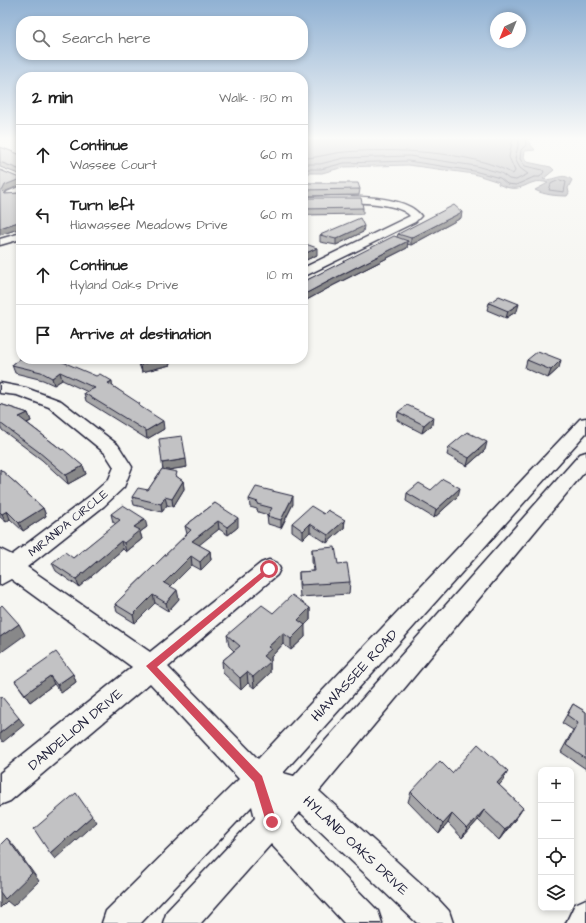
<!DOCTYPE html>
<html lang="en">
<head>
<meta charset="utf-8">
<style>
	:root { --surface:#fff; --page:#f6f6f6; --text:#222; --muted:#767676; --line:#e0e0e0 }
	body { margin:0; font-family:"Architects Daughter",sans-serif; background:var(--page); color:var(--text) }
	.controls { position:absolute; right:12px; bottom:12px; display:grid; overflow:hidden; border-radius:8px; box-shadow:0 2px 6px #0003 }
	.controls button { width:36px; height:36px; display:grid; place-items:center; padding:0; border:0; border-bottom:1px solid var(--line); background:var(--surface); color:var(--text); font:20px sans-serif }
	.compass { position:absolute; left:490px; top:12px; width:36px; height:36px; border-radius:50%; background:var(--surface); box-shadow:0 2px 6px #0003; rotate:223deg }
	.stop { position:absolute; width:12px; height:12px; margin:-9px; border:3px solid #d1495b; border-radius:50%; background:#fff }
	.stop.end { background:#d1495b; border-color:#fff; box-shadow:0 1px 4px #0008 }
	.list { margin:0; padding:0; list-style:none }
	h2 { display:flex; justify-content:space-between; align-items:center; height:52px; margin:0; padding:0 16px; font-size:17px }
	h2 small { font-size:13px; font-weight:400; color:var(--muted) }
	.list li { display:grid; grid-template-columns:26px 1fr auto; gap:12px; align-items:center; box-sizing:border-box; height:60px; padding:0 16px; border-top:1px solid var(--line) }
	.list b { display:block; font-size:15px; white-space:nowrap }
	.list p { margin:0; font-size:13px; white-space:nowrap; color:var(--muted) }
	.list em { font-size:13px; font-style:normal; color:var(--muted) }
	.icon { flex:none; width:22px; height:22px; fill:none; stroke:currentColor; stroke-width:2; stroke-linecap:round; stroke-linejoin:round }
	.map { position:relative; flex:none; width:586px; height:923px; overflow:hidden }
	.search { position:absolute; background:var(--surface); box-shadow:0 2px 6px #0003; left:16px; top:16px; width:292px; height:44px; display:flex; align-items:center; gap:10px; box-sizing:border-box; padding:0 14px; border-radius:16px; color:var(--muted); font-size:15px }
	.panel { position:absolute; background:var(--surface); box-shadow:0 2px 6px #0003; left:16px; top:72px; width:292px; height:292px; border-radius:16px }
	.map>svg:first-child { display:block }
	.water { fill:#adadb3; stroke:#757583 }
	.lines { fill:none; stroke-linecap:round; stroke-linejoin:round }
	.shore { stroke:#5a5a6b; stroke-width:1 }
	.minor-casing { stroke:#22223b; stroke-width:3 }
	.minor { fill:#f6f6f2; fill-rule:evenodd }
	.wall { fill:#a7a7a9; stroke:#22223b; fill-rule:evenodd }
	.shaded-wall { fill:#888889; stroke:#22223b }
	.building { fill:#c2c2c4; stroke:#22223b; fill-rule:evenodd }
	.route { fill:#d1495b }
	.labels { text-anchor:middle; stroke-width:3; stroke-linejoin:round; paint-order:stroke }
	.street-label { font-size:12px; fill:#22223b; stroke:#f6f6f2 }
	.near-street-label { font-size:14px; fill:#22223b; stroke:#f6f6f2 }
</style>
</head>
<body>
<div class="map">
<svg width="586" height="923" viewBox="0 0 586 923">
	<rect width="100%" height="100%" fill="#f6f6f2"/>
	<filter id="ink" filterUnits="userSpaceOnUse"><feTurbulence type="fractalNoise" baseFrequency=".025" numOctaves="2"/><feDisplacementMap in="SourceGraphic" scale="8" xChannelSelector="R" yChannelSelector="G"/><feConvolveMatrix kernelMatrix="1 2 1 2 8 2 1 2 1" color-interpolation-filters="sRGB"/></filter>
	<g filter="url(#ink)">
		<path class="water" d="M303 137H537L527 140 535 150 525 151 524 157 527 162 551 167 554 170 543 179C554 182 562 171 572 180L568 188 569 193 567 196C557 196 544 195 535 190L548 183C526 176 525 197 498 184L499 182 474 174 408 165 344 167 322 173H303Z"/>
		<g class="lines">
			<g class="shore">
				<path d="M303 158C319 158 330 153 345 152 389 148 475 151 513 174L515 171 509 157 513 137"/>
				<path d="M303 164H320L344 158 409 156 476 166 501 173 509 179 516 180 528 174 520 168 515 159 520 137"/>
				<path d="M303 169H321L344 163 408 161 474 171 500 178 507 184 516 185 534 177H540L544 172 543 170 525 166 520 159 521 150 526 145 525 137"/>
				<path d="M560 180 566 182 564 192 549 190 551 184Z"/>
			</g>
			<g class="minor-casing">
				<g id="minor">
					<path d="M21 186V198H7L5 196 7 192Z"/>
					<path d="M303 197C332 197 403 191 421 216L415 222 303 277V268L410 216C394 198 327 203 303 203Z"/>
					<path d="M21 233V239L0 245V239Z"/>
					<path d="M0 383 26 388 61 401 118 445 132 467 124 487 104 506 27 567 150 652 261 563 269 560 277 563 280 569 277 575 168 667 258 759 580 419 586 418V433L283 773 294 776 580 454 586 452V470L319 791 438 899 449 911 453 923H417L300 812 291 822 378 911 382 923H344L271 844 201 923H163L167 911 255 818 252 806 141 923H102L106 911 239 779 150 683 10 801 0 805V773L132 667 11 579 0 585V549L12 555 90 496 109 479 114 467 105 453 49 407 17 395 0 393Z"/>
					<path d="M586 899V923H566L575 904Z"/>
				</g>
			</g>
			<use href="#minor" class="minor"/>
		</g>
		<g class="wall">
			<path d="M0 147 21 155V228L0 235V170L19 178 21 176V175L0 167ZM20 185V193L5 194 6 191Z"/>
			<path d="M303 183 360 189 359 195 303 196Z"/>
			<path d="M303 198 363 208V214L303 215Z"/>
			<path d="M461 218 411 245 407 244V248L334 285 303 302V282L397 237 398 234Z"/>
			<path d="M363 232 336 245 320 242V235Z"/>
			<path d="M303 244 317 255 304 261 303 260Z"/>
			<path d="M489 303 517 311 506 318 487 310Z"/>
			<path d="M21 358 113 386 141 407 164 429 147 439 86 401 84 393 88 392 62 380 54 385 43 380 15 373 12 365Z"/>
			<path d="M137 359H169L170 365 142 372Z"/>
			<path d="M527 360 559 368 548 378 525 368Z"/>
			<path d="M0 404 28 413 31 421 27 423 83 466 86 474 68 484 42 460 2 430 0 425Z"/>
			<path d="M398 412 432 425 422 433 397 420Z"/>
			<path d="M449 447 485 450 467 466 447 455Z"/>
			<path d="M187 467 167 470 183 481 184 489 173 507 167 505 162 512 134 505 132 497 148 490 162 469Z"/>
			<path d="M0 469 43 508 46 516 23 531 10 519 6 522 0 517Z"/>
			<path d="M431 490 458 496 434 518 406 501 407 493Z"/>
			<path d="M249 499 293 504 281 528 268 524 267 516 268 515 258 512 257 509 250 507Z"/>
			<path d="M215 503 238 527 228 535 219 529 198 545 210 551 211 560 201 570 192 565 170 587 179 599 168 611 155 603 135 623 117 612 115 604 187 534 185 526Z"/>
			<path d="M111 514 147 527 140 532 142 539 126 552 123 549 79 587 56 571 52 563 73 558 116 524 113 522Z"/>
			<path d="M324 514 345 520 344 528 327 543 310 532 303 539 292 531V523Z"/>
			<path d="M312 549 338 564 350 582 349 594 300 597 299 584V572L313 571 312 561Z"/>
			<path d="M310 608V620L304 625 305 637 291 650 283 644 271 657V661L270 662V673L254 688 248 683 241 690 223 673 222 661 234 651 229 646 227 635Z"/>
			<path d="M73 674 76 682 61 693 54 684 30 702 15 681Z"/>
			<path d="M573 704 586 712V769L561 752 573 730 562 723Z"/>
			<path d="M508 771 502 782 499 785 523 808 517 817 499 840 478 820 462 838 448 823 439 834 408 802 411 792 452 773Z"/>
		</g>
		<g class="shaded-wall">
			<path d="M20 179 21 185 6 191 4 197 2 191 5 185Z"/>
			<path d="M462 212 461 218 411 245V238Z"/>
			<path d="M21 221V228L0 235V228Z"/>
			<path d="M364 226 363 232 336 245V239Z"/>
			<path d="M408 241 407 248 334 285 303 302V295L335 278Z"/>
			<path d="M317 248V255L304 261V254Z"/>
			<path d="M519 304 517 311 506 318 508 311Z"/>
			<path d="M163 359H169L170 365 142 372 141 364Z"/>
			<path d="M561 360 559 368 548 378 551 370Z"/>
			<path d="M60 372 62 380 54 385 52 378Z"/>
			<path d="M112 381 113 389 108 383Z"/>
			<path d="M28 413 31 421 22 425 19 417Z"/>
			<path d="M433 417 432 425 422 433 424 425Z"/>
			<path d="M163 421 164 429 147 439 146 431Z"/>
			<path d="M487 442 485 450 467 466 469 458Z"/>
			<path d="M186 459 187 467 163 471 162 463Z"/>
			<path d="M83 466 86 474 68 484 66 475Z"/>
			<path d="M183 481 184 489 173 507 172 499Z"/>
			<path d="M460 488 458 496 434 518 436 510Z"/>
			<path d="M293 496V504L281 528V520Z"/>
			<path d="M165 497 167 505 162 512 161 504Z"/>
			<path d="M43 508 46 516 23 531 19 523Z"/>
			<path d="M7 511 10 519 6 522 2 514Z"/>
			<path d="M238 518V527L228 535 227 527Z"/>
			<path d="M145 519 147 527 140 532 142 539 126 552 124 543 134 527Z"/>
			<path d="M345 520 344 528 327 543 328 535Z"/>
			<path d="M218 521 219 529 193 550 192 541Z"/>
			<path d="M310 524V532L303 539V531Z"/>
			<path d="M121 541 123 549 79 587 76 579Z"/>
			<path d="M210 551 211 560 201 570 200 562Z"/>
			<path d="M191 556 192 565 166 591 164 583Z"/>
			<path d="M177 590 179 599 168 611 166 603Z"/>
			<path d="M153 595 155 603 135 623 133 615Z"/>
			<path d="M310 608V620L298 632V620Z"/>
			<path d="M19 624 25 635 0 653V637Z"/>
			<path d="M305 625V637L291 650V639Z"/>
			<path d="M283 633V644L271 657V661L270 662V673L254 688 253 677 263 656 268 647Z"/>
			<path d="M247 672 248 683 241 690 240 678Z"/>
			<path d="M73 674 76 682 61 693 57 685Z"/>
			<path d="M50 676 54 684 30 702 25 694Z"/>
			<path d="M19 718 24 725 3 742 0 738V733Z"/>
			<path d="M508 771 502 782 492 793 497 783Z"/>
			<path d="M523 808 517 817 499 840 505 830Z"/>
			<path d="M484 810 478 820 462 838 467 829Z"/>
			<path d="M452 814 448 823 439 834 443 824Z"/>
			<path d="M92 816 96 822 55 859 50 853Z"/>
			<path d="M7 838 15 847 39 881 13 906 7 901 0 908V892Z"/>
		</g>
		<g class="building">
			<path d="M0 147 21 155V221L0 228V170L19 178 21 176V170L0 162ZM20 179V193L5 194 2 191 5 185Z"/>
			<path d="M303 183H358L360 189 303 190Z"/>
			<path d="M303 198H361L363 208 303 209Z"/>
			<path d="M454 205 462 212 411 238 398 234Z"/>
			<path d="M360 218 364 226 336 239 320 235Z"/>
			<path d="M394 236 408 241 335 278 303 295V282Z"/>
			<path d="M303 243 317 248 304 254 303 253Z"/>
			<path d="M499 296 519 304 508 311 489 303Z"/>
			<path d="M538 351 561 360 551 370 527 360Z"/>
			<path d="M21 358V359H32L35 360V359H51L63 362 96 376 100 374 112 381 108 383 140 404 138 405 163 421 146 431 84 393 95 388 60 372 52 378 41 372 12 365Z"/>
			<path d="M138 359H163L141 364Z"/>
			<path d="M0 404 28 413 19 417 62 450 63 449 83 466 66 475 39 452 0 423Z"/>
			<path d="M407 405 433 417 424 425 398 412Z"/>
			<path d="M467 432 487 442 469 458 449 447Z"/>
			<path d="M182 436 186 459 162 463 159 439Z"/>
			<path d="M0 469 43 508 19 523 7 511 2 514 0 512Z"/>
			<path d="M162 469 177 472 176 476 183 481 172 499 165 497 161 504 132 497 138 488 148 490Z"/>
			<path d="M443 479 460 488 436 510 407 493 419 483 431 490Z"/>
			<path d="M256 487 293 496 281 520 267 516 272 508 257 504 258 502 249 499Z"/>
			<path d="M215 503 238 518 227 527 218 521 192 541 210 551 200 562 191 556 164 583 177 590 166 603 153 595 133 615 115 604 191 530 185 526Z"/>
			<path d="M123 505 145 519 134 527 140 530 124 543 121 541 76 579 52 563 65 552 73 558 120 520 111 514Z"/>
			<path d="M311 506 324 514 328 510 345 520 328 535 310 524 303 531 292 523Z"/>
			<path d="M335 547 338 564 347 563 350 582 300 585 299 572 315 571 312 549Z"/>
			<path d="M292 595 310 608 298 620 305 625 291 639 283 633 268 647 271 649 263 656 270 662 253 677 247 672 240 678 222 661 240 646 227 635 262 605 273 613Z"/>
			<path d="M2 605 19 624 0 637V607Z"/>
			<path d="M56 652 73 674 57 685 50 676 25 694 15 681Z"/>
			<path d="M2 697 19 718 0 733V698Z"/>
			<path d="M573 704 586 712V759L566 745 578 723 567 715Z"/>
			<path d="M478 744 508 771 497 783 523 808 505 830 484 810 467 829 452 814 443 824 411 792 440 761 452 773Z"/>
			<path d="M76 793 92 816 50 853 34 829Z"/>
			<path d="M7 838 32 873 5 899 0 892V845Z"/>
		</g>
	</g>
	<linearGradient id="sky" x2="0" y2="1"><stop stop-color="#90b1d3"/><stop offset="0.52" stop-color="#fbfbf9"/><stop offset="1" stop-color="#fbfbf9" stop-opacity="0"/></linearGradient>
	<rect width="586" height="266" fill="url(#sky)"/>
	<path class="route" d="M269 566 271 567V571L157 667 262 776 277 822 275 826 272 828 268 826 266 822 254 782 146 666Z"/>
	<g class="labels">
		<g class="street-label">
			<text transform="translate(68 523) rotate(-39)" y="4">MIRANDA CIRCLE</text>
		</g>
		<g class="near-street-label">
			<text transform="translate(354 675) rotate(-47)" y="5">HIAWASSEE ROAD</text>
			<text transform="translate(75 729) rotate(-40)" y="5">DANDELION DRIVE</text>
			<text transform="translate(356 845) rotate(43)" y="5">HYLAND OAKS DRIVE</text>
		</g>
	</g>
</svg>
<div class="controls">
<button>+</button>
<button>−</button>
<button><svg class="icon" aria-label="locate" viewBox="0 0 24 24"><circle cx="12" cy="12" r="6"/><path d="M12 2v4M12 18v4M2 12h4M18 12h4"/></svg></button>
<button><svg class="icon" aria-label="layers" viewBox="0 0 24 24"><path d="M12 4l9 5-9 5-9-5zM3 14l9 5 9-5"/></svg></button>
</div>
<svg class="compass" viewBox="-18 -18 36 36"><path d="M0-13l5 13h-10z" fill="#e53935"/><path d="M0 13l5-13h-10z" fill="#767676"/></svg>
<div class="stop" style="left:269px;top:569px"></div>
<div class="stop end" style="left:272px;top:822px"></div>
<div class="search"><svg class="icon" aria-label="search" viewBox="0 0 24 24"><circle cx="10" cy="10" r="6"/><path d="M15 15l6 6"/></svg>Search here</div>
<section class="panel">
<h2>2 min<small>Walk · 130 m</small></h2>
<ul class="list">
<li><svg class="icon" aria-label="ahead" viewBox="0 0 24 24"><path d="M12 20V5M6 11l6-6 6 6"/></svg><div><b>Continue</b><p>Wassee Court</p></div><em>60 m</em></li>
<li><svg class="icon" aria-label="left" viewBox="0 0 24 24"><path d="M17 20v-9H6M10 6l-5 5 5 5"/></svg><div><b>Turn left</b><p>Hiawassee Meadows Drive</p></div><em>60 m</em></li>
<li><svg class="icon" aria-label="ahead" viewBox="0 0 24 24"><path d="M12 20V5M6 11l6-6 6 6"/></svg><div><b>Continue</b><p>Hyland Oaks Drive</p></div><em>10 m</em></li>
<li><svg class="icon" aria-label="arrive" viewBox="0 0 24 24"><path d="M6 21V4h12l-3 4 3 4H6"/></svg><div><b>Arrive at destination</b></div></li>
</ul>
</section>
</div>
</body>
</html>
